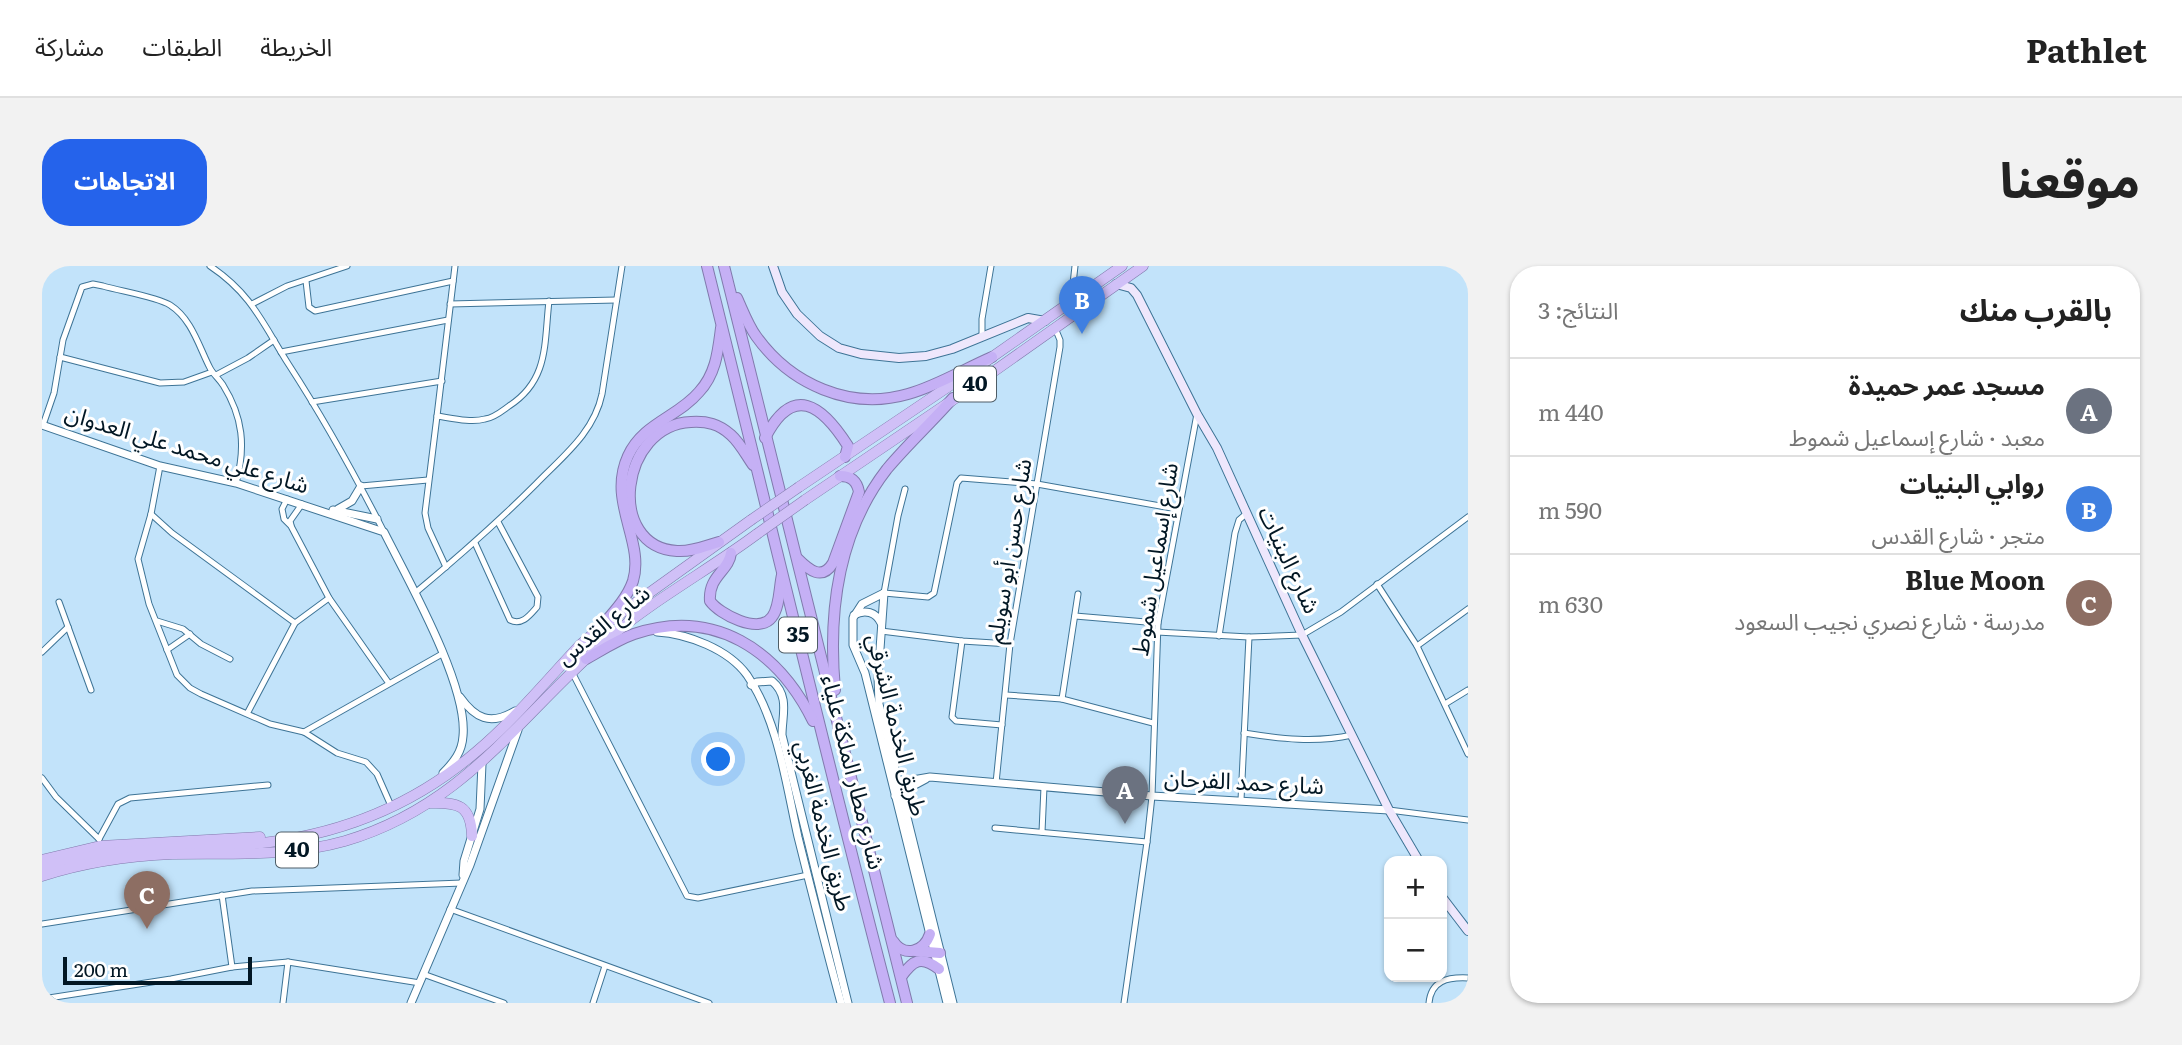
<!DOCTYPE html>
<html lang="ar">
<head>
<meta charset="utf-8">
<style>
	:root { --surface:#fff; --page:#f2f2f2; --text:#222; --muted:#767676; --line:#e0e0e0; --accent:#2563eb }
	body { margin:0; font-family:Literata,"Noto Sans Arabic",serif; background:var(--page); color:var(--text); direction:rtl }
	.controls { position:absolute; right:21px; bottom:21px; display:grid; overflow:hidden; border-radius:14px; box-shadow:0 2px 5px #0004 }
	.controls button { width:63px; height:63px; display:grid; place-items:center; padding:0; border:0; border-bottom:2px solid var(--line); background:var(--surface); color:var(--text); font:35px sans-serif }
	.scale { position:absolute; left:21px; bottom:18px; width:189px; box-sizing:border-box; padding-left:7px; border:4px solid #021724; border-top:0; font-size:19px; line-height:24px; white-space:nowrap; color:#021724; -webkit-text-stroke:5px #fff; paint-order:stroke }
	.you { position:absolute; left:677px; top:494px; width:24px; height:24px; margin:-18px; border:5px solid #fff; border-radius:50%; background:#1a73e8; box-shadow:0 0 0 10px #1a73e833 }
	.badge { display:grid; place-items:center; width:46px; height:46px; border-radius:50%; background:var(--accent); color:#fff; font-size:23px; font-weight:700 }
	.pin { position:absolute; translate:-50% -58px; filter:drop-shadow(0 2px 4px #0008) }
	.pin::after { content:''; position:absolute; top:37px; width:24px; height:21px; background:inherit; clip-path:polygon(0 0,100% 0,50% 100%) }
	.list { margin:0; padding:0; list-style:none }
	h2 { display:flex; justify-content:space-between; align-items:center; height:91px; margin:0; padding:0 28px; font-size:30px }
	h2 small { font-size:23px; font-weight:400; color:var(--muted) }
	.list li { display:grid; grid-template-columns:46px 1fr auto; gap:21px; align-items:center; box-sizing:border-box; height:98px; padding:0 28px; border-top:2px solid var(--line) }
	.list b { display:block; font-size:26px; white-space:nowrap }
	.list p { margin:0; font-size:23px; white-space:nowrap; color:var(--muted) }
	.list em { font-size:23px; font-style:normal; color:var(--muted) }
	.map { position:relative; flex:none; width:1426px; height:737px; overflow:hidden; direction:ltr; border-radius:28px }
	header { display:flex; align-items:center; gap:42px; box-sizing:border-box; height:98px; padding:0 35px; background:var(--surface); border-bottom:2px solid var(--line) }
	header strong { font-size:33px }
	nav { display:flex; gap:38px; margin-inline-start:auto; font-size:24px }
	.intro { display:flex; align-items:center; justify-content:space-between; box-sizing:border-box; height:168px; padding:0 42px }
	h1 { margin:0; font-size:49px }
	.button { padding:18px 32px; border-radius:28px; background:var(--accent); color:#fff; font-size:24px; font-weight:700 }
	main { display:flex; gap:42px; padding:0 42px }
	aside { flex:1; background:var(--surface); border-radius:28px; box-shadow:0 2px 5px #0004 }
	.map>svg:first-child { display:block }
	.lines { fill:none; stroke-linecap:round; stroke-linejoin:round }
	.minor-casing { stroke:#3e7496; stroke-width:7 }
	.tertiary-casing { stroke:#3e7496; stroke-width:9 }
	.secondary-casing { stroke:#3e7496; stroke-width:10 }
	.trunk-casing { stroke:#817aac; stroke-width:11 }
	.motorway-casing { stroke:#817aac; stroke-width:12 }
	.minor { stroke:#fff; stroke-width:5 }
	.tertiary { stroke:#fff; stroke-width:7 }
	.secondary { stroke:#eee7fc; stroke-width:8 }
	.trunk { stroke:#d0c0f7; stroke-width:10 }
	.motorway { stroke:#c5b0f5; stroke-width:10 }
	.trunk-bridge-casing { stroke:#817aac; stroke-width:11; stroke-linecap:butt }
	.trunk-bridge { stroke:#d0c0f7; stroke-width:10 }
	.labels { text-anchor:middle; stroke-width:6; stroke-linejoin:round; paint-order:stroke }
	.shield { fill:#fff; stroke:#4e5d66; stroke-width:2 }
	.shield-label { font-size:21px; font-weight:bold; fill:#021724 }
	.street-label { font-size:23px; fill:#021724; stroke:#fff }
</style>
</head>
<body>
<header>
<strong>Pathlet</strong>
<nav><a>الخريطة</a><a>الطبقات</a><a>مشاركة</a></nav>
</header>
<div class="intro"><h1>موقعنا</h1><a class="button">الاتجاهات</a></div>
<main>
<aside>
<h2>بالقرب منك<small>النتائج: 3</small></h2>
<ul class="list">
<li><span class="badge" style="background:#6b7280">A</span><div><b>مسجد عمر حميدة</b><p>معبد · شارع إسماعيل شموط</p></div><em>440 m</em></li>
<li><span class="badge" style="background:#3f7fe0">B</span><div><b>روابي البنيات</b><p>متجر · شارع القدس</p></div><em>590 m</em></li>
<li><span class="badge" style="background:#8d6e63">C</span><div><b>Blue Moon</b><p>مدرسة · شارع نصري نجيب السعود</p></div><em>630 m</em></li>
</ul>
</aside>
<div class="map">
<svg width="1426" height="737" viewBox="0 0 1426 737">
	<rect width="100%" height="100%" fill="#c2e3fa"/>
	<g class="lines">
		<g class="minor-casing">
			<g id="minor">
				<path d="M168 0C210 28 221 58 247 99 282 153 313 209 342 266"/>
				<path d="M1033 0 1031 18 1036 31"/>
				<path d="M264 15 267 41 273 45 411 15"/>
				<path d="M210 38 245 20 305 0"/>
				<path d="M408 38 574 34"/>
				<path d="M940 70V53L949 0"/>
				<path d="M239 86 406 54"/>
				<path d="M18 91 118 117 142 116 170 106"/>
				<path d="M174 109 206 92 232 74"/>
				<path d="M270 136 400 115"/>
				<path d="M395 150 413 0"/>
				<path d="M1 159 12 127 21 74 40 21 51 18 61 20C78 25 115 31 128 39 150 53 157 81 168 102 171 108 177 113 181 119 201 151 204 181 194 217"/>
				<path d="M118 200 109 248 96 293 107 338 135 409 148 422 159 428 228 458 262 466 295 487 324 496 335 508 350 542"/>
				<path d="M319 220 386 214"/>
				<path d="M863 223 856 250 842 327 886 331 892 327 915 217 919 212 995 218 1135 243"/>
				<path d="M245 233 240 243 242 253 249 260 287 332 346 416"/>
				<path d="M109 248 130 267 253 357"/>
				<path d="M249 259 248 255 260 238"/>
				<path d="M433 277 468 354C480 360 488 349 495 341L496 331 456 256"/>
				<path d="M404 301 386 262 383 247 395 150C409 152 429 157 443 153 452 152 460 145 467 140 507 114 502 78 507 35"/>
				<path d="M1335 318 1375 380 1426 488"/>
				<path d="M373 327C415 292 455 257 494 218 520 191 552 167 560 128L580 0"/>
				<path d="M17 336 49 424"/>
				<path d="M1033 350 1116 357"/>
				<path d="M115 355 141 363 159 378 188 393"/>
				<path d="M839 365 920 375 968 378"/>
				<path d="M1115 366 1207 371 1260 369 1299 346 1426 251"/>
				<path d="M1177 370 1193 267 1197 254 1204 248"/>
				<path d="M920 375 910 451 914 455 960 459"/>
				<path d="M1375 380 1426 343"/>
				<path d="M125 384 148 368"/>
				<path d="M0 386 26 361"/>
				<path d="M530 406 645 630 656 632 766 609"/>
				<path d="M964 429 1020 433 1036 328"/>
				<path d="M1020 433 1111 457"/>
				<path d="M1403 438 1426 424"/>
				<path d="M206 446 253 357 287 332"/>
				<path d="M262 466 400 388"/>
				<path d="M1202 467C1239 473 1274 477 1310 469"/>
				<path d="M0 512 14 531 57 573"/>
				<path d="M954 517 968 378 1018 81V74L1013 62"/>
				<path d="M1199 534 1207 371"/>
				<path d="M1347 544 1426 554"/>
				<path d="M953 562 1105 576"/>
				<path d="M1000 566 1002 521"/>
				<path d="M57 573 76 538 88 532 226 519"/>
				<path d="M180 629 190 701"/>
				<path d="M408 643 667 737"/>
				<path d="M0 658 210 625 420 617"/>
				<path d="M381 708 462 737"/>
				<path d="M0 733 129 713 190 701 246 696 378 717"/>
				<path d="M241 737 246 696"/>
				<path d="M551 737 563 700"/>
				<path d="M1082 737 1105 576 1110 530 1116 357 1155 148"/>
				<path d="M1387 737C1389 715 1405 711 1426 712"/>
			</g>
		</g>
		<g class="tertiary-casing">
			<g id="tertiary">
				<path d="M0 159 118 200 194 217 342 266C366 314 426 419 421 470 420 486 412 496 401 507"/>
				<path d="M296 243 310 235 319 220"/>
				<path d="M291 244 335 253"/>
				<path d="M842 327 820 338 811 352V379L823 407 905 737"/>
				<path d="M842 327 836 411 837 438 911 737"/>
				<path d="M812 349C823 343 834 346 839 357"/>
				<path d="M615 366C646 368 686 383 705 409 736 454 744 518 756 571 770 627 784 682 799 737"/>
				<path d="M709 419 715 416 730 415C748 430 740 450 740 469L806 737"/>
				<path d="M418 431C433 452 448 460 473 445"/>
				<path d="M858 527 884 513"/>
				<path d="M853 530 865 515 888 511 1110 530 1347 544"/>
				<path d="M421 609 422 595 438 543 440 498"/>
				<path d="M369 737 428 599 476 464"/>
			</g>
		</g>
		<g class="secondary-casing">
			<g id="secondary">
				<path d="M731 0 740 26 755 48 778 70 797 82 819 88 857 92 884 90 910 83 986 52 1003 55"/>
				<path d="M1074 18 1089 22 1095 29 1155 148 1175 182 1260 369 1347 544 1377 595"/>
				<path d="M1400 631 1426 665"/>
			</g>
		</g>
		<g class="trunk-casing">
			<g id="trunk">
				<path d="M943 96 1080 0"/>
				<path d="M757 221 931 104"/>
				<path d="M763 234 924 125 1101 0"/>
				<path d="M388 537C416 536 429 539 430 570"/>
				<path d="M0 594 58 580 218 571"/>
				<path d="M0 601C73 580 138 584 211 578 294 570 371 540 434 486 472 454 504 415 538 379L557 363 709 254"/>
				<path d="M0 610C43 596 85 590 130 588 187 587 247 591 303 575 425 539 478 448 568 371 613 333 668 303 715 268"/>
			</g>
		</g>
		<g class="motorway-casing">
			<g id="motorway">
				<path d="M665 0C726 246 784 492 848 737"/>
				<path d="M682 0 865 737"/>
				<path d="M695 32C701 45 706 59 714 70 748 118 808 145 866 128 895 120 922 103 950 91"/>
				<path d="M723 172C751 117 780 139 806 180L803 191"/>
				<path d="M677 276C663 280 650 286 635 285 563 281 578 159 649 156 665 155 677 158 689 169 698 177 704 189 711 199"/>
				<path d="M689 287C687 305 666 310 668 335 677 348 717 369 730 351 738 341 737 321 740 309"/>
				<path d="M756 293C767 304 780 315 791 297L817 226C815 215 809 210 798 210"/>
				<path d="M557 363C569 349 585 333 591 315 603 275 565 236 586 190 601 157 636 151 657 126 674 108 676 85 679 62"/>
				<path d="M544 393C560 384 575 374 592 368 672 341 736 384 771 455"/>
				<path d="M793 424C786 347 796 266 845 203 866 178 890 156 911 132"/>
				<path d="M851 675C862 692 882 686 888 668"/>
				<path d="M873 685 898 687"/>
				<path d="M859 711C871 694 879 689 897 703"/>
			</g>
		</g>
		<use href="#minor" class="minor"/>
		<use href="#tertiary" class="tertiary"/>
		<use href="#secondary" class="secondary"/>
		<use href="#trunk" class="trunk"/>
		<use href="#motorway" class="motorway"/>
		<g class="trunk-bridge-casing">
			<g id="trunk-bridge">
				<path d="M709 254 757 221"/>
				<path d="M715 268 763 234"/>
			</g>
		</g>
		<use href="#trunk-bridge" class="trunk-bridge"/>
	</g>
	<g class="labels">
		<g class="shield">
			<rect x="912" y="100.5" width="42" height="35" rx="5"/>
			<rect x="737" y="351.5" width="38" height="35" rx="5"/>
			<rect x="234" y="566.5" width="42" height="35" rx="5"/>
		</g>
		<g class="shield-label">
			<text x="933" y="125">40</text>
			<text x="756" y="376">35</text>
			<text x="255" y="591">40</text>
		</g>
		<g class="street-label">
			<text transform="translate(145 183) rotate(17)" y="8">شارع علي محمد علي العدوان</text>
			<text transform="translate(967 285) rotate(-81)" y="8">شارع حسن أبو سويلم</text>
			<text transform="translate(1113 293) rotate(-81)" y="8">شارع إسماعيل شموط</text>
			<text transform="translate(1247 294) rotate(65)" y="8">شارع البنيات</text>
			<text transform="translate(561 359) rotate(-39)" y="8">شارع القدس</text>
			<text transform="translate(855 459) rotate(76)" y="8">طريق الخدمة الشرقي</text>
			<text transform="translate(811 506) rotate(76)" y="8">شارع مطار الملكة علياء</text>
			<text transform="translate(1202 516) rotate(3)" y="8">شارع حمد الفرحان</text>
			<text transform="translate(782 560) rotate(76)" y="8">طريق الخدمة الغربي</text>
		</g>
	</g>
</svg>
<div class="controls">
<button>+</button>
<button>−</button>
</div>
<div class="scale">200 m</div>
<div class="you"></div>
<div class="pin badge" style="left:1083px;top:558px;background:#6b7280">A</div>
<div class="pin badge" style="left:1040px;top:68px;background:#3f7fe0">B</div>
<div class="pin badge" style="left:105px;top:663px;background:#8d6e63">C</div>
</div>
</main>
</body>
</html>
